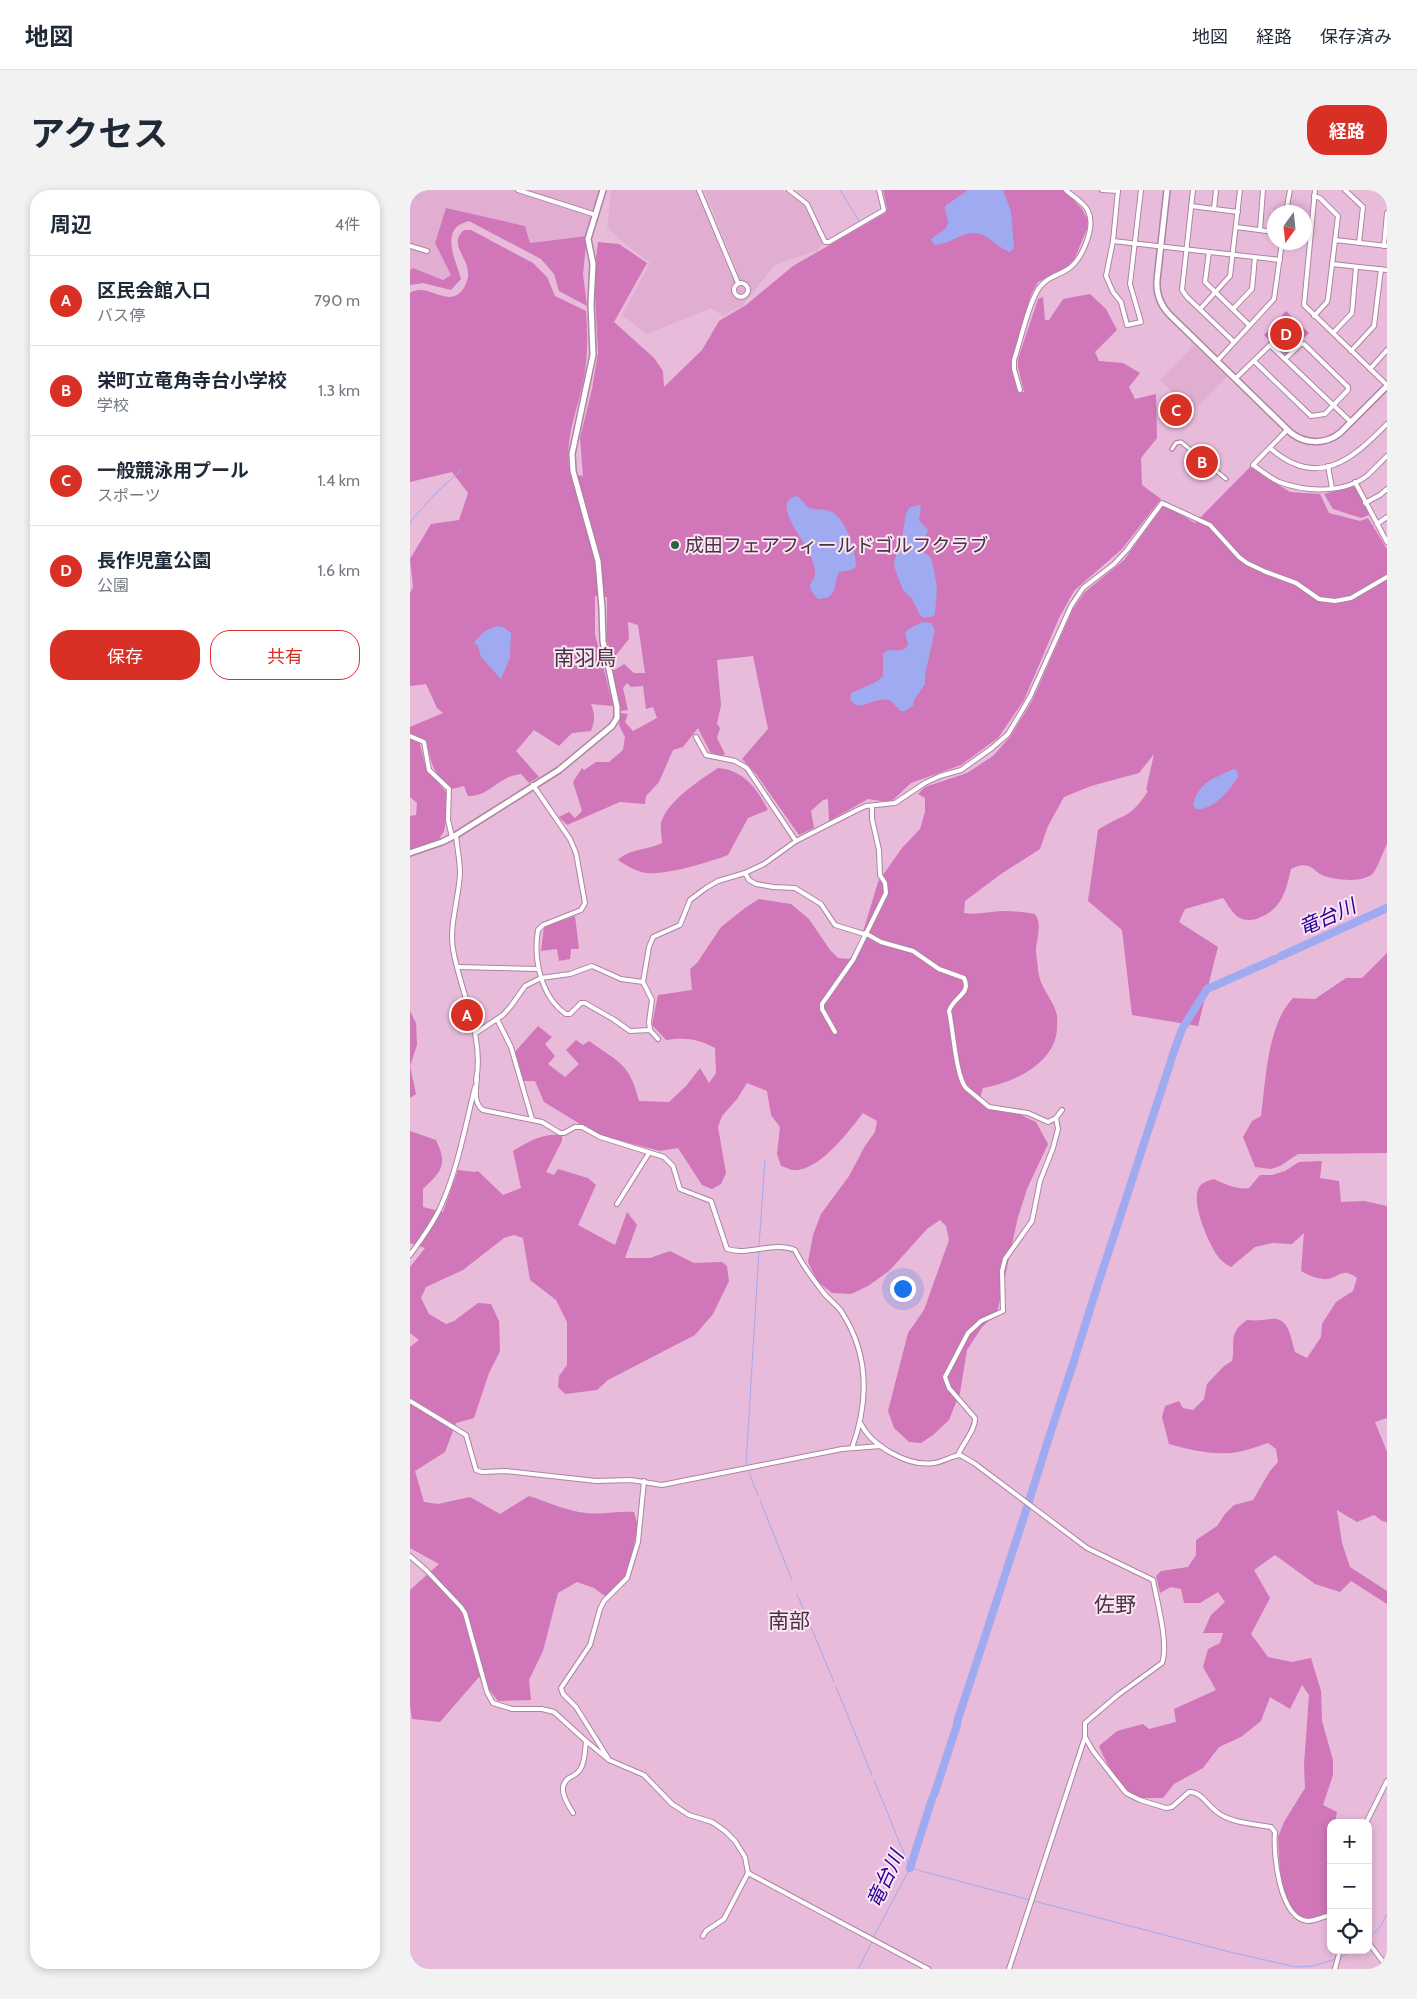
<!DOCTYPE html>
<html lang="ja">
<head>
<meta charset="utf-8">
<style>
	:root { --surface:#fff; --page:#f2f2f3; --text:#1f2937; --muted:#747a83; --line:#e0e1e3; --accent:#d93025 }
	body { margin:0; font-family:Cabin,"Noto Sans JP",sans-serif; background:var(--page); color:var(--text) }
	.controls { position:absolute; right:15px; bottom:15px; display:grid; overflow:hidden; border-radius:10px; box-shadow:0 2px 8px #0003 }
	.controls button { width:45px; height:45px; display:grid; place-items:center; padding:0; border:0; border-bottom:1px solid var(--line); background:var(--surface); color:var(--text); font:25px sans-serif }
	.compass { position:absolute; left:857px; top:15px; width:45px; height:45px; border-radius:50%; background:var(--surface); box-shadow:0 2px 8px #0003; rotate:195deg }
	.you { position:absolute; left:492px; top:1098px; width:18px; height:18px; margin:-12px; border:4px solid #fff; border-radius:50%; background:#1a73e8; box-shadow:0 0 0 8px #1a73e833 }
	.badge { display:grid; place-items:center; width:32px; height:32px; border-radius:50%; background:var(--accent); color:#fff; font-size:16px; font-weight:700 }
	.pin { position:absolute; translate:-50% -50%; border:2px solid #fff; box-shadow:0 1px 5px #0006 }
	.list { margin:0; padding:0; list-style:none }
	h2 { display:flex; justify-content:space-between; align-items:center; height:65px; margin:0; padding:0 20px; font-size:21px }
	h2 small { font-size:16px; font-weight:400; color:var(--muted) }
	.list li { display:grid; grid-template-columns:32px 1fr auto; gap:15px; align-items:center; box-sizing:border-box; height:90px; padding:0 20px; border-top:1px solid var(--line) }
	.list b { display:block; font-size:19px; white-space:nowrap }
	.list p { margin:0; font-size:16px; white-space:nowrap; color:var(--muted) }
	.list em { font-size:16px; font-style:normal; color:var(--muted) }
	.actions { display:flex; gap:10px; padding:15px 20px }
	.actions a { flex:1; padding:11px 0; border:1px solid var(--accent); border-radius:20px; text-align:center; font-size:18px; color:var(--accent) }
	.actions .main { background:var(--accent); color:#fff }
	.icon { flex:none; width:28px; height:28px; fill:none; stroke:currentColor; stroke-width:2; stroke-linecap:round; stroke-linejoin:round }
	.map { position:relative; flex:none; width:977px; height:1779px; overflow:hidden; border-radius:20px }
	header { display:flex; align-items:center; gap:30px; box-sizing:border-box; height:70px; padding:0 25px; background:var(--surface); border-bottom:1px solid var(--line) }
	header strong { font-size:24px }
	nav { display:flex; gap:28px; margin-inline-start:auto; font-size:18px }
	.intro { display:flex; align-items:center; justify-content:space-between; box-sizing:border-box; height:120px; padding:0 30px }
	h1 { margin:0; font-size:35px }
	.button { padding:12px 22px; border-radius:20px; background:var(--accent); color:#fff; font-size:18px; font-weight:700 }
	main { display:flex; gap:30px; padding:0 30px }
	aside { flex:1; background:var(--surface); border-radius:20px; box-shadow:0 2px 8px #0003 }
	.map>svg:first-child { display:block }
	.built { fill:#e1aed2 }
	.green { fill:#d076b9 }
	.water { fill:#9faaf0 }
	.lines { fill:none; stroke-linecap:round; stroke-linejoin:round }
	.stream { stroke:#9faaf0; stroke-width:1 }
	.river { stroke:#9faaf0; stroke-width:8 }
	.pedestrian-casing { stroke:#ae83a1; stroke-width:5.5 }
	.minor-casing { stroke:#ae83a1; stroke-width:6 }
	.tertiary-casing { stroke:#ae83a1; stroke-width:8 }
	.pedestrian { stroke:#fff; stroke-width:3 }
	.minor { stroke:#fff; stroke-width:4 }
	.tertiary { stroke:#fff; stroke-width:5 }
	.poi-dot { fill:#2f6145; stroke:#fbe4f4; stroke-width:2 }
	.labels { text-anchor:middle; stroke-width:4; stroke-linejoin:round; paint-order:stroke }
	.poi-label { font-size:19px; fill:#463441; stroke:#fbe4f4; text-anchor:start }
	.water-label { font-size:20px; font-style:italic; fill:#290095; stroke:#fbe4f4 }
	.quarter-label { font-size:21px; fill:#463441; stroke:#fbe4f4 }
</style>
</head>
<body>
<header>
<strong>地図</strong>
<nav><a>地図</a><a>経路</a><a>保存済み</a></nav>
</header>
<div class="intro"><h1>アクセス</h1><a class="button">経路</a></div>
<main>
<aside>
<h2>周辺<small>4件</small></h2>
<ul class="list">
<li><span class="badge">A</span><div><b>区民会館入口</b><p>バス停</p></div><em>790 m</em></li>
<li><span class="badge">B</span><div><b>栄町立竜角寺台小学校</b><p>学校</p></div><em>1.3 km</em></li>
<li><span class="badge">C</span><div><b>一般競泳用プール</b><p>スポーツ</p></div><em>1.4 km</em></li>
<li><span class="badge">D</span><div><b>長作児童公園</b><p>公園</p></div><em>1.6 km</em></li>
</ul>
<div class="actions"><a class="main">保存</a><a>共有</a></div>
</aside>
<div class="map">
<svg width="977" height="1779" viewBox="0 0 977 1779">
	<rect width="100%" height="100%" fill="#e8bbdb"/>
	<g class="built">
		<path d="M0 0H191L177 46 119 53 115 36 37 18 25 53 41 85 33 90 3 78 0 80Z"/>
		<path d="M201 0H286L322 88 328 84 294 0H372L394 15 413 52 408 60 365 75 333 115 313 126 301 118 237 144 212 125 240 73 215 54 197 37Z"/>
		<path d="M784 155 817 186 782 222 750 190Z"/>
	</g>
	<g class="green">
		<path d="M473 0H654L672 19 678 30 677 39 664 70 655 78 628 92 621 105 601 172 608 203 614 202 608 177V169L628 109 633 107 635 130H639L653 109 680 104 696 119 707 140 685 162 689 171 713 173 730 183 719 197 725 209 746 204 747 248 731 268 732 295 751 309 712 359 664 401 649 428 614 510 588 548 551 575 501 593 484 609 477 612 458 609 419 631 418 609 413 610 401 621 404 638 389 645 346 584 332 569 358 539 343 466 307 470 311 515 307 534 310 538 307 548 315 564 310 567 300 562 288 538 273 557 263 560 249 592 236 606 235 614 210 612 157 635 149 627 159 622 165 628 172 621 163 592 172 578 174 580 186 572H199L213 560 215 547 209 535 211 523 218 524 215 532 223 541 247 528 243 517 236 519 233 496 221 497 217 493 213 498 218 520 211 521 203 481 214 474 224 483H235L228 435 218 432 219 449 202 470 197 450V407L185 406V444L203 516 181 514C185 524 185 530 181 541L162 543 149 556 124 540 106 561 129 587 119 593 111 584C105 585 100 586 95 589 82 596 73 607 58 606L54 596 42 599C38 595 31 591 28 585 14 566 28 557 0 545V537L33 523 27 518 16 494 0 496V403L3 397 0 369 21 334 49 330 58 303 42 282 0 292V103C19 91 38 121 54 98 56 94 59 87 58 83 58 67 38 54 54 40H61L123 73 137 87 145 106 176 121C178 147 178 172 172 197 165 227 154 253 160 284L173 286 170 248 182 199 188 163 184 84 188 52 209 54 237 73 204 132 244 168 253 181 254 197 292 160 309 131 336 115 383 76 475 23 477 19Z"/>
		<path d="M36 18 115 36 120 53 177 46 173 84 177 116 149 101 144 84 131 69 59 31C29 38 45 68 51 89L41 100 13 93 0 95V80L3 78 33 90 41 85 25 53Z"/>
		<path d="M876 121 899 143 876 165 854 145Z"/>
		<path d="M840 277 880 302 910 304 919 323 950 331 958 328 977 359V654C973 662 968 676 964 682 956 694 923 690 912 685 907 683 904 678 899 676 892 674 887 676 881 679 876 701 872 718 851 727 844 731 834 731 828 727 822 723 817 713 813 708L775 719 769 732 808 757 788 836 722 825 712 740 678 711 688 640C698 633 706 630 716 625 725 620 733 609 738 601L736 600 744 564 729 583 681 596 654 607 638 636 630 659 591 684 555 711 554 723C568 725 578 722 591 721 602 721 614 722 625 724 633 736 626 748 626 761 626 767 628 774 628 780 630 798 641 806 646 822 648 827 647 833 647 837 647 873 603 893 573 898L570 907 574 917 609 924 626 932 638 954 617 999 608 1027 587 1123 572 1137 557 1160 550 1203 539 1230 523 1245 511 1253 499 1252 484 1238 478 1221 498 1143 514 1120 539 1050 536 1036 530 1030 517 1039 479 1081 458 1096 441 1104 422 1103 407 1091 398 1072 403 1045 411 1024 439 986 455 956 465 942 467 931 453 923C439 941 408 983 382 980 379 979 375 977 371 976L367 964 370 937 361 925 357 901 337 893 327 909 312 926 308 937 316 983 311 994 302 999 292 995 268 958 250 961 188 945 134 912 125 891H112L104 863 128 836 142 847 135 854 145 866 138 874 155 887 169 874 156 860 166 850 173 855 179 851C209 873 219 872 229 911L259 912 276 896 290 878 299 893 306 883 305 858C289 849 275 847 256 850L242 835 248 805 282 800 280 779 287 773 311 737 335 718 349 709 381 714 399 729 420 760 428 768 439 769 450 759 453 742 468 692 492 658 510 639 515 622V608L508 604 515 597 557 583 583 566 600 547 622 511 663 419 675 402 714 370 753 316 758 317 785 333Z"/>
		<path d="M945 296 959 325 951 328 923 319 914 304Z"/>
		<path d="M0 548 9 551 16 578 36 602V631L34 641 29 649 2 660H0V626L6 625 7 613 0 607Z"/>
		<path d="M308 578C334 580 347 599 358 620L338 628 318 665C300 672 257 685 237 683 227 682 217 676 208 670 218 659 239 660 252 653 252 647 250 638 251 633 257 611 290 590 308 578Z"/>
		<path d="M165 726 169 759H161L160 769 149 771 147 759 131 761 134 737Z"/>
		<path d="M977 763V963L888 964 870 976 861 979 845 977 833 947 842 931 851 926C856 890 857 835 883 808L905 809 936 788H952Z"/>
		<path d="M0 821 6 833 7 855 0 876 6 904 0 908Z"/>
		<path d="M0 941 26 950C38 975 32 981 13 999V1017L33 1022 48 980 65 982 68 981 93 1005 111 998 103 961C119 951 133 943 152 945V951L136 982 144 985 148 979 178 988 186 995 168 1035 205 1055 217 1022 227 1035 215 1068H240L260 1061 284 1073 312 1072 317 1076 319 1091 303 1124 285 1145 198 1190 187 1200 155 1204 148 1197 149 1186 157 1175V1132L146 1110 120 1090 113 1048 104 1045 94 1048 53 1080 16 1097 11 1108 19 1124 36 1134 44 1131 68 1113 81 1114 89 1131 90 1161 79 1183 64 1228 46 1233 35 1262 5 1281 14 1312 28 1314 60 1307 90 1324 119 1306C138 1312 156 1321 176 1323 192 1325 208 1321 224 1322L228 1337 218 1380 213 1390 195 1406 184 1398 167 1392 148 1403 133 1461 119 1490 121 1510 88 1511 69 1487 30 1532 2 1529 0 1515V1400L29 1374 0 1358V1157L9 1150 0 1143V1077L15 1058 0 1053Z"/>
		<path d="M912 971 910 988 929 991 931 1012 954 1011 977 1016V1228L965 1232 977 1262V1332L972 1331 964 1325 947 1332 927 1320 932 1353 940 1377 977 1401V1414L941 1391 930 1402 905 1394 865 1365 844 1380 860 1408 841 1444 858 1467 882 1472 901 1468 911 1501 912 1531 923 1570V1585L913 1615 927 1622 925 1633H921V1723L901 1729 884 1725 877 1714 870 1685 868 1647 874 1632 895 1598 894 1575 899 1505 892 1495 880 1519 860 1507 851 1531 831 1547 809 1557 793 1578 764 1594 753 1608H726C709 1593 697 1577 689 1556L707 1541 733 1534 739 1539 766 1532 764 1519 806 1500 793 1477 798 1459 810 1453 813 1443H793L801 1425 815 1412 808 1402 790 1413H774L771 1399 761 1397 750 1403 746 1386 751 1381 778 1377 786 1365V1350L807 1336 815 1324 824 1315 843 1310 860 1281 868 1272 866 1259 858 1253C848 1256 838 1260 828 1262 805 1266 781 1260 759 1254L752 1227 755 1216 769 1211 773 1218 783 1220 794 1209 797 1194 814 1176 822 1171C826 1152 817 1144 837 1130 846 1131 852 1130 861 1129 879 1126 881 1149 885 1162L897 1168 911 1147 912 1134 926 1112 943 1101 947 1088C933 1077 930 1086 918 1089 909 1090 898 1085 891 1081L894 1043 882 1054 862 1053 845 1057 821 1077C818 1075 814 1073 811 1070 800 1058 782 1016 788 1000 790 993 797 991 804 989 814 994 827 1000 839 998L850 985H862L875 981 889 972Z"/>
	</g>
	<g class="water">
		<path d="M557 0H593L601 21 604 58 600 62C589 59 581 47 570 44 555 39 540 55 525 55L521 50C526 43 536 42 538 33 539 28 534 22 535 17 536 14 553 5 557 0Z"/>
		<path d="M387 306C391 309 394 314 398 317 405 321 415 318 422 322 436 330 446 361 446 376L442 380 429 382C423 393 429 409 408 409 392 393 406 394 405 380 404 373 400 364 397 358 391 347 361 310 387 306Z"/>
		<path d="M507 315H511L509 330 518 340 511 356 512 361 521 368 524 380 527 398 525 424 524 426 514 428 510 425 502 409 493 400 485 379 484 372 491 353 496 324 499 318Z"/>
		<path d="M512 432 521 433 525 440 515 485V494L504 510 503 516 495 521H491C488 518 485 515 482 512 470 504 454 519 446 515 444 514 442 511 440 510L441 503 466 492 473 486V463L478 460C486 460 494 463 498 454L495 444 497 440Z"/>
		<path d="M87 436 93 437 101 443 100 468 91 489 71 467 68 456 64 452 75 441Z"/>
		<path d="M823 579 827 580 828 586C821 600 803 621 785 619L783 614C791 590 802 590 823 579Z"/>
	</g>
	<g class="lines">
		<g class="stream">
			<path d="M430 0 449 31"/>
			<path d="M0 332 25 304 52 279"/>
			<path d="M349 1056 355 970"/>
			<path d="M336 1275 349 1061"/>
			<path d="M339 1283 348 1305"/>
			<path d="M350 1310 382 1390"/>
			<path d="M387 1404 424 1492"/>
			<path d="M426 1497 462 1585"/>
			<path d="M464 1590 500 1678 620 1710"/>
			<path d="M624 1711 820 1762 886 1777 903 1776 926 1769"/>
			<path d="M463 1748 500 1678"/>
			<path d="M958 1749 970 1737 977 1724"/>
			<path d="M930 1768 944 1760"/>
			<path d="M448 1779 462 1752"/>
		</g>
		<g class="river">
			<path d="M871 766 977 718"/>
			<path d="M761 870 772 839 797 799 865 769"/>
			<path d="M737 944 760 874"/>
			<path d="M713 1018 736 947"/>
			<path d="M689 1091 712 1021"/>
			<path d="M666 1164 688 1094"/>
			<path d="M642 1238 665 1168"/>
			<path d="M619 1311 641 1241"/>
			<path d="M595 1385 617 1317"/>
			<path d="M571 1459 594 1388"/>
			<path d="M547 1532 570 1462"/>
			<path d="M524 1605 547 1535"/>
			<path d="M500 1678 522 1609"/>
		</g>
		<g class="pedestrian-casing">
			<path id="pedestrian" d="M762 259 766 253 771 252 816 289"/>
		</g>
		<g class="minor-casing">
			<g id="minor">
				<path d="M108 0 186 25"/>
				<path d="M289 0 328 93"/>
				<path d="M379 0 397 14 415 52H419L474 20 469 0"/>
				<path d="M692 0 708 1"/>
				<path d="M708 0 703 51 696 86 703 102 711 112 717 135 731 132 720 94 731 0"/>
				<path d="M783 0 772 100 777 107 824 152"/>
				<path d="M905 0 894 115 977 195"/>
				<path d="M935 0 953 17 949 53"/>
				<path d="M971 0 977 7"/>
				<path d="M904 6 910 8 928 26 918 108 917 112 904 126"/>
				<path d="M781 16 828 22"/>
				<path d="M804 19 806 0"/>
				<path d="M876 22 880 0"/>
				<path d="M826 37 864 42"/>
				<path d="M850 40 853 0"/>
				<path d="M925 50 977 56"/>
				<path d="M703 51 870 70"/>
				<path d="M0 56 17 61"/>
				<path d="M974 56 977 23"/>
				<path d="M799 62 795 92 839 135"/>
				<path d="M922 74 977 80"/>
				<circle cx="331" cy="100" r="7"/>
				<path d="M790 119 820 86 830 0"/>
				<path d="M823 119 842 99 845 67"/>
				<path d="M923 143 942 123 946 77"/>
				<path d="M941 161 964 136 971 79"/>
				<path d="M807 171 864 109 872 52"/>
				<path d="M844 171 901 226 915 224 938 200V197L894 154H891L875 169"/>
				<path d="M960 179 977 160"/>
				<path d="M825 189 860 155 941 232"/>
				<path d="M610 200 604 179V170C611 150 618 114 629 98 637 87 647 86 658 79 672 70 686 37 678 21 674 12 663 7 656 0"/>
				<path d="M877 240 843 275C852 281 860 288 869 292 896 302 934 304 958 285 964 279 971 272 977 266"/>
				<path d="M860 258C907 299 941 271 977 234"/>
				<path d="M918 276 922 298"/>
				<path d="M945 292 977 352"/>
				<path d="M955 313 970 305 977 299"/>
				<path d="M967 334 977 327"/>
				<path d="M0 546 14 552 19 580 39 599 38 630 42 647"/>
				<path d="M286 547 296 565 325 571 337 578 386 651"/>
				<path d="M123 595 160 649 166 663 175 713 171 720 133 735 128 740C123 769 131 807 156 824H160L171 813H175L203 829 220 841 240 840 248 849"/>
				<path d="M46 645C47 657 50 671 50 683 49 708 39 735 43 759 50 801 75 848 66 890"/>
				<path d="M335 683 339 690 346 694 363 697 385 698 411 714 425 735 454 744"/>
				<path d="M455 743 471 752 503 761 529 779 554 788C562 804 543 807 539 821 543 838 546 887 556 898L579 917 618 923 638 932 646 928 652 920"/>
				<path d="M47 777 128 779"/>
				<path d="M87 829 101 857 122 929"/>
				<path d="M240 840 239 832 242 810 233 792 239 757 243 747 270 735 280 710 296 698 308 691 335 683 354 674 386 651 447 620 456 616 485 613 515 593 530 586 551 580 582 558 598 544 620 507 661 416 673 398 704 374 717 360 752 313 800 335 829 367 837 373 856 382 886 393 909 409 925 411 941 408 977 387"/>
				<path d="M425 842 412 819V814L443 770 476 703 475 693 470 685 469 660 462 629V616"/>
				<path d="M66 843 93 825 101 816 115 796 131 788 160 784 182 776 211 789 233 792"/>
				<path d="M67 888C66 899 63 913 73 920L132 932 150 943H154L165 937H172L190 947 254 967 263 976 270 999 301 1011 317 1059C339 1066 363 1051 385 1060 392 1075 403 1089 413 1102 418 1109 426 1114 431 1121 460 1165 459 1211 442 1258"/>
				<path d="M207 1014 239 963"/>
				<path d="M0 1065C11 1050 23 1034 31 1016 48 978 55 937 65 897"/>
				<path d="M0 1211 56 1245 66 1280 72 1282 96 1281 186 1291 221 1290 252 1295 432 1259 471 1256"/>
				<path d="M451 1234C462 1256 498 1277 524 1273 533 1272 541 1266 550 1265L564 1273 677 1358 743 1390C747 1411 759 1454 752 1473L708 1505 675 1533V1547L599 1779"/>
				<path d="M548 1265C553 1253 566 1239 565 1228L539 1198 535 1187 558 1143 571 1131 593 1121 592 1081 595 1069 622 1031 630 991 643 958 648 939 646 928"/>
				<path d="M0 1366 16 1380 51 1417 55 1423 77 1502 83 1513 102 1519H132L144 1522 176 1551 199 1570 234 1585 262 1614 279 1625 302 1632 315 1641 325 1651 335 1667 338 1683 314 1729 296 1741 293 1746"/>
				<path d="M675 1547 683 1561 716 1603 730 1610 756 1618 762 1617 779 1602C791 1601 798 1616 807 1622 820 1633 845 1634 861 1637L865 1642C863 1663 869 1729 898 1731 905 1731 914 1726 921 1725"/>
				<path d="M198 1568 166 1517 153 1504 151 1498 180 1455 190 1419 194 1411 217 1388 228 1352 234 1291"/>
				<path d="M163 1623C157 1613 146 1597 159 1588 163 1586 169 1583 171 1578 175 1571 175 1560 176 1551"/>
				<path d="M956 1633 977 1591"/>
				<path d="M338 1683 518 1779"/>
				<path d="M958 1752 977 1777"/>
				<path d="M925 1779 930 1760"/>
			</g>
		</g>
		<g class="tertiary-casing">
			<g id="tertiary">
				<path d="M757 0 747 90C746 105 751 117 762 127L881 243C895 254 915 255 930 243L977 196"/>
				<path d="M0 663 32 652 46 645 149 580 202 536 207 528V517L193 451 192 418 188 371 163 281 162 264 183 165 181 114 183 74 178 49 193 0"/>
			</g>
		</g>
		<use href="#pedestrian" class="pedestrian"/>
		<use href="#minor" class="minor"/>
		<use href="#tertiary" class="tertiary"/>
	</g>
	<circle class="poi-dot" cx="265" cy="355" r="5"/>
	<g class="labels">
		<g class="poi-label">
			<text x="275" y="362">成田フェアフィールドゴルフクラブ</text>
		</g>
		<g class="water-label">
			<text transform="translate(917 727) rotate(-24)" y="7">竜台川</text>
			<text transform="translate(475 1689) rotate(-65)" y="7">竜台川</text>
		</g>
		<g class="quarter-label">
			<text x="175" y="475">南羽鳥</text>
			<text x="705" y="1422">佐野</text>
			<text x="379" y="1438">南部</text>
		</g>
	</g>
</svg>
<div class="controls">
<button>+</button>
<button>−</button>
<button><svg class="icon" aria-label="locate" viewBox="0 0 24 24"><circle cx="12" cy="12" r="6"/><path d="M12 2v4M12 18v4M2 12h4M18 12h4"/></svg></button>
</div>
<svg class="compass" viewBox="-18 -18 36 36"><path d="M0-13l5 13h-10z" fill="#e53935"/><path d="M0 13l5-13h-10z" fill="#747a83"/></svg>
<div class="you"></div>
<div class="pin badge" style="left:57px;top:825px">A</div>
<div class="pin badge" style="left:792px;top:272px">B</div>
<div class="pin badge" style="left:766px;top:220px">C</div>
<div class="pin badge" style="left:876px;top:144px">D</div>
</div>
</main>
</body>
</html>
